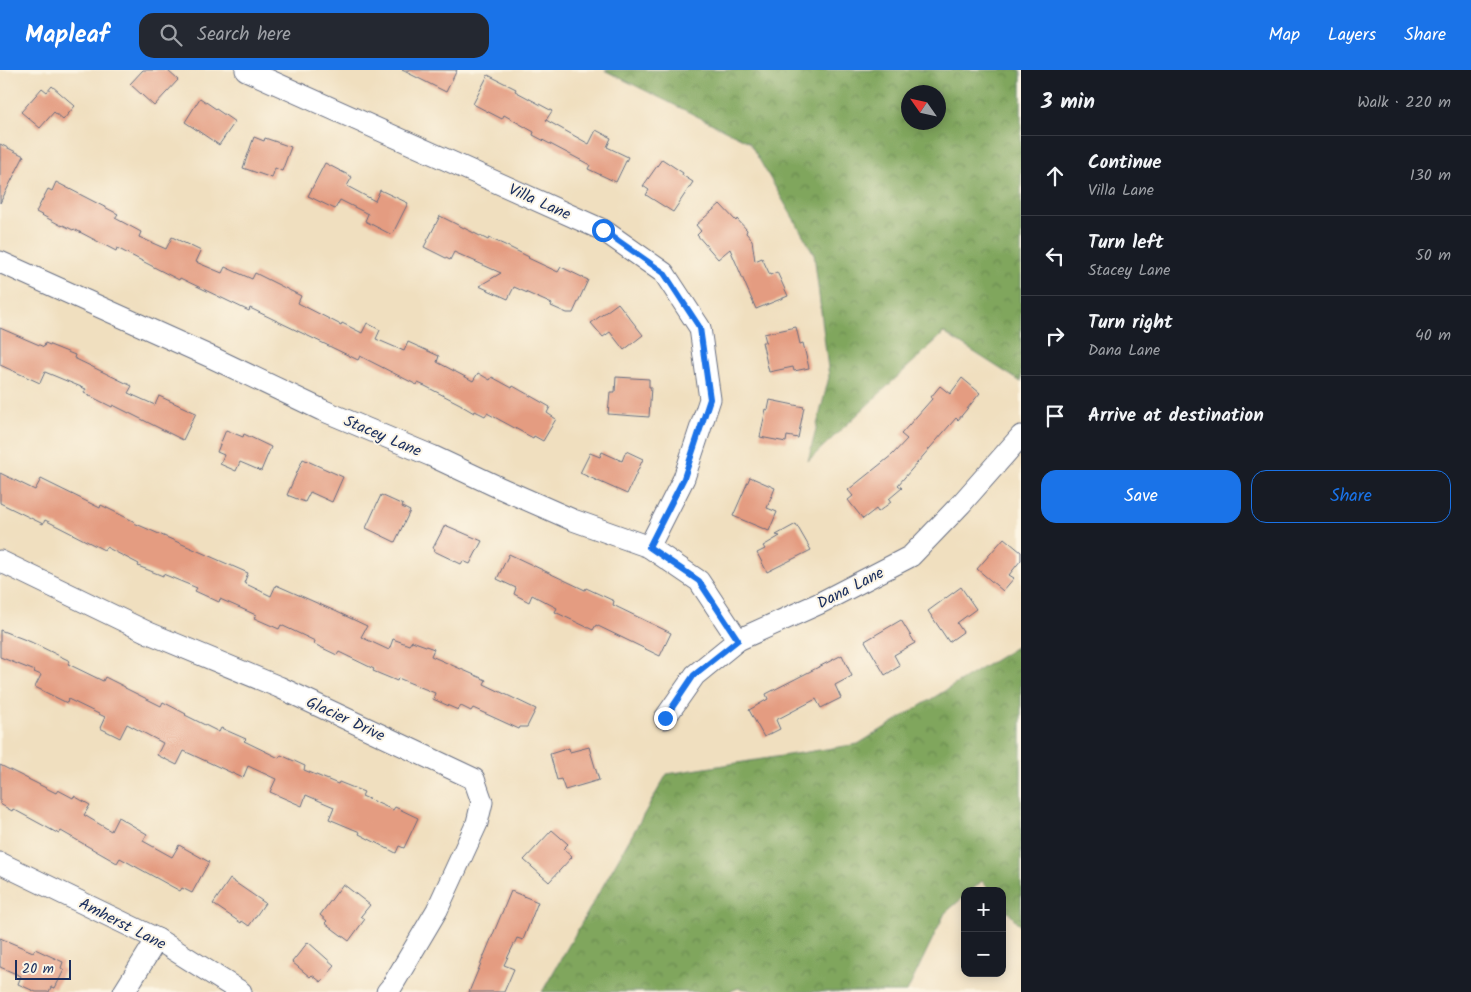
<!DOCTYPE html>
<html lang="en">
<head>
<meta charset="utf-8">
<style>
	:root { --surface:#171b24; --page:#242831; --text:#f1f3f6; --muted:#9ea1a6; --line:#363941; --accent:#1a73e8 }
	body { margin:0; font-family:Kalam,sans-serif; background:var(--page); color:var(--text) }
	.controls { position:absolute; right:15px; bottom:15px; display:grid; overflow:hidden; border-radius:10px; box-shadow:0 2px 12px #0003 }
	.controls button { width:45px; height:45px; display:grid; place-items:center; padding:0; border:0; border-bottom:1px solid var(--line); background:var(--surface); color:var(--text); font:25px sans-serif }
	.compass { position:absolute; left:901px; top:15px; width:45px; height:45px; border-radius:50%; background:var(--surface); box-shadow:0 2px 12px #0003; rotate:304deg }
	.scale { position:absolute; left:15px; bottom:12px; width:56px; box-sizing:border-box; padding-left:5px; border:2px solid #1b2f5e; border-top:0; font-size:14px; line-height:18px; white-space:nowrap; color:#1b2f5e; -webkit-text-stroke:4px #fcf5e5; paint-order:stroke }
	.stop { position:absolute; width:15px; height:15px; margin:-11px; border:4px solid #1a73e8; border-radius:50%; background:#fff }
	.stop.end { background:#1a73e8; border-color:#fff; box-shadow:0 1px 5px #0008 }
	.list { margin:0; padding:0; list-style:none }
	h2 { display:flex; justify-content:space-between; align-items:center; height:65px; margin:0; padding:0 20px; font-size:21px }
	h2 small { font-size:16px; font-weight:400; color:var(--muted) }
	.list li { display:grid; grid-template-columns:32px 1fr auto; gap:15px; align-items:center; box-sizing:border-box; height:80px; padding:0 20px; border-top:1px solid var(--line) }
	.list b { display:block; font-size:19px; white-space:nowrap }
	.list p { margin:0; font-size:16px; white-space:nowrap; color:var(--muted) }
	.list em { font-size:16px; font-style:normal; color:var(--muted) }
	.actions { display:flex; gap:10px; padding:15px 20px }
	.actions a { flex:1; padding:11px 0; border:1px solid var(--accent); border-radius:15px; text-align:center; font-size:18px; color:var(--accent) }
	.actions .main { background:var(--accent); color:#fff }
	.icon { flex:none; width:28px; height:28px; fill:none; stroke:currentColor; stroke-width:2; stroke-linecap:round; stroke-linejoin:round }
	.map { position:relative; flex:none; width:1021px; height:922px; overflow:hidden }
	header { display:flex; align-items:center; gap:30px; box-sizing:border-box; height:70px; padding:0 25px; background:var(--accent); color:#fff }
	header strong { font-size:24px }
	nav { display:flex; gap:28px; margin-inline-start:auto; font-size:18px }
	.search { width:350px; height:45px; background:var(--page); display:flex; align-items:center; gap:12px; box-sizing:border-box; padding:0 18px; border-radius:15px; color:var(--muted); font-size:19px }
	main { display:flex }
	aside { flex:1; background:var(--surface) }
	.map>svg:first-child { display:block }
	.forest { fill:url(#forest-crowns); stroke:#4e6a5e; fill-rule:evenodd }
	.building { fill:#e49c81 }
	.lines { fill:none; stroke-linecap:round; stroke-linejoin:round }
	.street-casing { stroke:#666d80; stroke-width:23 }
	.street { stroke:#fff; stroke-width:21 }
	.route { stroke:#1a73e8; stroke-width:6 }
	.labels { text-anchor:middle; stroke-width:4; stroke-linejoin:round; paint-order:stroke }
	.street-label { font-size:16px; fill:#1b2f5e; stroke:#fcf5e5 }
</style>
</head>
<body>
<header>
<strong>Mapleaf</strong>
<div class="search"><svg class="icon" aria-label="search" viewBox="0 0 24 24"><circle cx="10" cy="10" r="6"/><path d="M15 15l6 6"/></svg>Search here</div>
<nav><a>Map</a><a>Layers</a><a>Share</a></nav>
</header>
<main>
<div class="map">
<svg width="1021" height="922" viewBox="0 0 1021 922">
	<defs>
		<pattern id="forest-crowns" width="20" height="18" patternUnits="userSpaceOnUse" patternTransform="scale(1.25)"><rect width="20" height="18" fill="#80a65d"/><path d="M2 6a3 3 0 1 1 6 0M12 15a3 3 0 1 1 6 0" fill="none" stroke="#688850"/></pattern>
	</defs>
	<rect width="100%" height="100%" fill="#fcf5e5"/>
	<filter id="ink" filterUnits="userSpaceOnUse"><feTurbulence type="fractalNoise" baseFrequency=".02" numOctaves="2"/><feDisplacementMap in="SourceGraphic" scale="10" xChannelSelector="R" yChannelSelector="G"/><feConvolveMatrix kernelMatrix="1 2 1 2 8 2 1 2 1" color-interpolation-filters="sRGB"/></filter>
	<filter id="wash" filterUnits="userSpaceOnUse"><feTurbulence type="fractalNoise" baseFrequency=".0096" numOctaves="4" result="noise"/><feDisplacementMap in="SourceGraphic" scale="20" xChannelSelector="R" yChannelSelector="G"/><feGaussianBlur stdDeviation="1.12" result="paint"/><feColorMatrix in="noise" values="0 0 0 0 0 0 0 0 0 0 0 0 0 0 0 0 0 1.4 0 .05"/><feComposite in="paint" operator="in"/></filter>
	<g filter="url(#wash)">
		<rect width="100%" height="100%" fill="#f0dfbf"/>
		<g class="forest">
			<path d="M604 0H1021V312L944 263 808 391 829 307 814 184 749 72ZM908 22H938V52H908Z"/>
			<path d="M1021 574V857L1002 835V821H991L982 811 971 821H965V826L945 843 907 922H756L739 918 728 922H542L667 704 858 674Z"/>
		</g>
		<g id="blocks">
			<g class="building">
				<path d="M143 0H167L178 10 154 36 130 14Z"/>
				<path d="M402 0H457L446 22Z"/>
				<path d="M488 5 516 19 515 21 552 41 546 50 589 74 596 60 611 68 607 77 628 87 616 112 588 99 590 95 533 65 534 62 504 45 502 49 473 34Z"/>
				<path d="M52 16 75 36 63 50 54 42 40 58 21 42 42 18 47 22Z"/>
				<path d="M200 28 235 52 219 75 185 52Z"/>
				<path d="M254 67 264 71 265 68 291 77 282 101 275 98 272 108 243 98Z"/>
				<path d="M0 74 24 86 0 133Z"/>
				<path d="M662 89 683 103 682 105 693 112 673 142 646 125 649 120 643 116Z"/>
				<path d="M325 93 352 107 347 116 375 131 380 120 408 133 392 165 365 151 368 144 340 130 335 139 308 126Z"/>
				<path d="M56 112 118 144 115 148 141 162 139 167 166 179 172 167 201 181 196 192 222 203 225 197 252 209 255 203 301 226 298 233 341 255 342 253 362 263 367 253 380 260 376 269 404 281 408 272 439 286 437 292 473 311 478 303 490 310 492 307 512 318 513 316 550 337 547 343 556 349 543 371 534 366 533 368 487 343 485 346 475 341 474 343 462 336V335L425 316 418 313 417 315 360 286 358 290 250 238 249 241 180 208 179 210 117 178 116 181 74 159 73 160 63 155 62 156 36 142 48 119 52 121Z"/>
				<path d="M720 134 736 151 737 149 747 160 746 163 752 170 755 191 762 188 770 205 777 202 788 226 756 239 730 179 718 189 697 165 701 161 696 155Z"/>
				<path d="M440 146 488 170 489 168 505 175 529 187 528 188 558 202 561 197 588 210 573 243H567L551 236 552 234 514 217 508 229 479 216 501 203 454 182 450 190 424 177Z"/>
				<path d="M618 233 643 265 624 280 610 262 603 267 591 253Z"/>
				<path d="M796 257 800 274 803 273 809 298 794 301 793 297 769 302 762 272H766L764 264Z"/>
				<path d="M0 258 44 277 45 273 75 285 74 288 132 316 128 323 155 335 159 326 196 343 183 370 113 335 112 337 84 323 86 319 45 302 40 313 0 295Z"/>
				<path d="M616 307 649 309V317H651L649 347 608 344 610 322H615Z"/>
				<path d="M962 308 980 323 958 350 956 348 898 415 902 418 889 429 891 432 878 442 876 439 863 449 848 430 853 426 848 420 892 385 907 369 901 364 932 329 931 327 940 316 950 324Z"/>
				<path d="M770 330 804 337 798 368 787 366 786 372 760 367 766 339 768 340Z"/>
				<path d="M226 360 243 367 244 364 271 377 261 401 240 392 236 401 220 394 224 385 217 382Z"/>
				<path d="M626 381 643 389 627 424 580 403 590 383 600 387 602 382 622 391Z"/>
				<path d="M303 389 343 407 332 432 310 422 305 432 287 425Z"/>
				<path d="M0 403 35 420 41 409 100 438 101 435 135 452 134 453 248 503 244 513 271 526 276 515 335 541 367 556 361 567 389 580 393 569 409 575 412 571 434 579 431 586 486 610 484 614 536 639 527 657H520L519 659 473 638 471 641 461 636 458 640 433 629 435 623 398 608 397 611 373 601 374 599 339 582 337 585 314 574 315 571 281 555 279 559 254 548 256 545 220 529 219 532 195 521 197 518 163 504V506L138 496 139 494 106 477 104 480 45 450 43 454 0 433Z"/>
				<path d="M750 407 775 418 767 438 777 442 769 461 733 446Z"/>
				<path d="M381 425 403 435 402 437 410 441 395 472 366 458Z"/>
				<path d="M796 454 811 480 767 502 757 483 765 479 763 476 780 466 776 465Z"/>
				<path d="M445 455 482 471 470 494 463 491 461 494 434 481 435 479 433 478Z"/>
				<path d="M1004 468 1021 482V490L1009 505 1014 508 1003 521 977 499Z"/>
				<path d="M509 484 585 520 586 518 614 531 613 535 671 563 660 586 596 555 593 560 555 542 557 538 532 525 529 532 514 524 516 518 497 509Z"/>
				<path d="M961 517 976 539 957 553 963 562 949 572 928 541Z"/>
				<path d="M901 550 915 573 894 585 900 596 885 605 865 571Z"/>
				<path d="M0 560 31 572 70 591 68 594 103 611 105 607 125 617V618L161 636 163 632 186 644 185 645 219 662 221 658 246 669 244 671 279 688 281 685 305 696 304 700 338 714 339 712 364 722 362 726 393 740 395 737 418 748 404 778 399 776 396 783 359 764 360 762 329 749 334 737 306 725 302 736 270 722 276 709 248 696 243 708 184 681 177 695 157 685 163 673 127 654 120 668 100 658 105 647 68 629 67 633 35 617 41 605 34 602 35 601 0 587Z"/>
				<path d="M842 585 852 606 835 615 841 628 821 638 816 629 776 650 780 659 764 667 749 640 768 629 766 624Z"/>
				<path d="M589 677 599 710 565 720 561 709 557 710 550 684 569 678 570 682Z"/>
				<path d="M0 695 56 723 58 720 73 728 74 726 90 735 84 745 111 761 118 747 147 764 143 771 172 787 179 775 209 792 192 823 182 818 180 821 120 788 117 793 61 761 59 764 13 739 12 741 0 734Z"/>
				<path d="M552 760 568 774 563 779 572 787 549 812 524 790Z"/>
				<path d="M230 809 265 833 249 856 242 851 241 853 213 834Z"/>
				<path d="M343 814 370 835 361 846 365 849 349 871 325 853 327 851 320 845Z"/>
				<path d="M511 821 538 832 523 870 517 868 504 895 514 899 504 922H469Z"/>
				<path d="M0 868 33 882 35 879 63 892 61 898 64 900 55 918 51 917 49 922H36L18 914 21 906 0 897Z"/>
				<path d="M308 872 335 896 321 912 312 905 310 907 292 892Z"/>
			</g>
		</g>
	</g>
	<g filter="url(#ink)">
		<use href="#blocks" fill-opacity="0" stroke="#666d80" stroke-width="1"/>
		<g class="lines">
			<g class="street-casing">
				<g id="street">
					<path d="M246 0 603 160 664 203 700 258 710 329 684 408 649 477"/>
					<path d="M0 192 211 287 322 340 432 386 498 417 573 450 649 477 699 511 738 570"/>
					<path d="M0 491 149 563 279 617 474 709 482 732 477 753 437 840 392 916 387 922"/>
					<path d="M665 648 695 605 738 570 818 534 911 486 961 434 1021 366"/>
					<path d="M0 793 157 869 241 922"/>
					<path d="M124 922 157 869"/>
				</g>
			</g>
			<use href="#street" class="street"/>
		</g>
	</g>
	<g class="lines" filter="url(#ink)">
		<path class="route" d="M603 160 664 203 700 258 710 329 684 408 649 477 699 511 738 570 694 605 665 648"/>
	</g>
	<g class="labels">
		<g class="street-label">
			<text transform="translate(540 131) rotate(24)" y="6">Villa Lane</text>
			<text transform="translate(383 365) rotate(23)" y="6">Stacey Lane</text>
			<text transform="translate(850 517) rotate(-27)" y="6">Dana Lane</text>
			<text transform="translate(346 648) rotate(25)" y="6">Glacier Drive</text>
			<text transform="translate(123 853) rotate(27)" y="6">Amherst Lane</text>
		</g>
	</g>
</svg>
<div class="controls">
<button>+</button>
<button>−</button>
</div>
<svg class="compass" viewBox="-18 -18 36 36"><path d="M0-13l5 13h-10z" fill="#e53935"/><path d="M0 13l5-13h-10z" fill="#9ea1a6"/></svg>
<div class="scale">20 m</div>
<div class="stop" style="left:603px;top:160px"></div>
<div class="stop end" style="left:665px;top:648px"></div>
</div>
<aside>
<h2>3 min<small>Walk · 220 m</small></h2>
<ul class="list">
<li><svg class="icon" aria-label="ahead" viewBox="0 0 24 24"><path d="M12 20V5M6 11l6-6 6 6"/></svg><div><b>Continue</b><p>Villa Lane</p></div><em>130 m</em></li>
<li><svg class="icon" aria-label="left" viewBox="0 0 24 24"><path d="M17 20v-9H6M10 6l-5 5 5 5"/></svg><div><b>Turn left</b><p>Stacey Lane</p></div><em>50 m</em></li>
<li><svg class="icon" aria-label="right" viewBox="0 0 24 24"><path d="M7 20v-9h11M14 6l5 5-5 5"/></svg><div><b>Turn right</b><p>Dana Lane</p></div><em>40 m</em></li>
<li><svg class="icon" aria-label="arrive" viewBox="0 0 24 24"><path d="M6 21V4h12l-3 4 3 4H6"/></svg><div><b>Arrive at destination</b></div></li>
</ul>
<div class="actions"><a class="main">Save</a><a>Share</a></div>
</aside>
</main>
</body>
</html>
